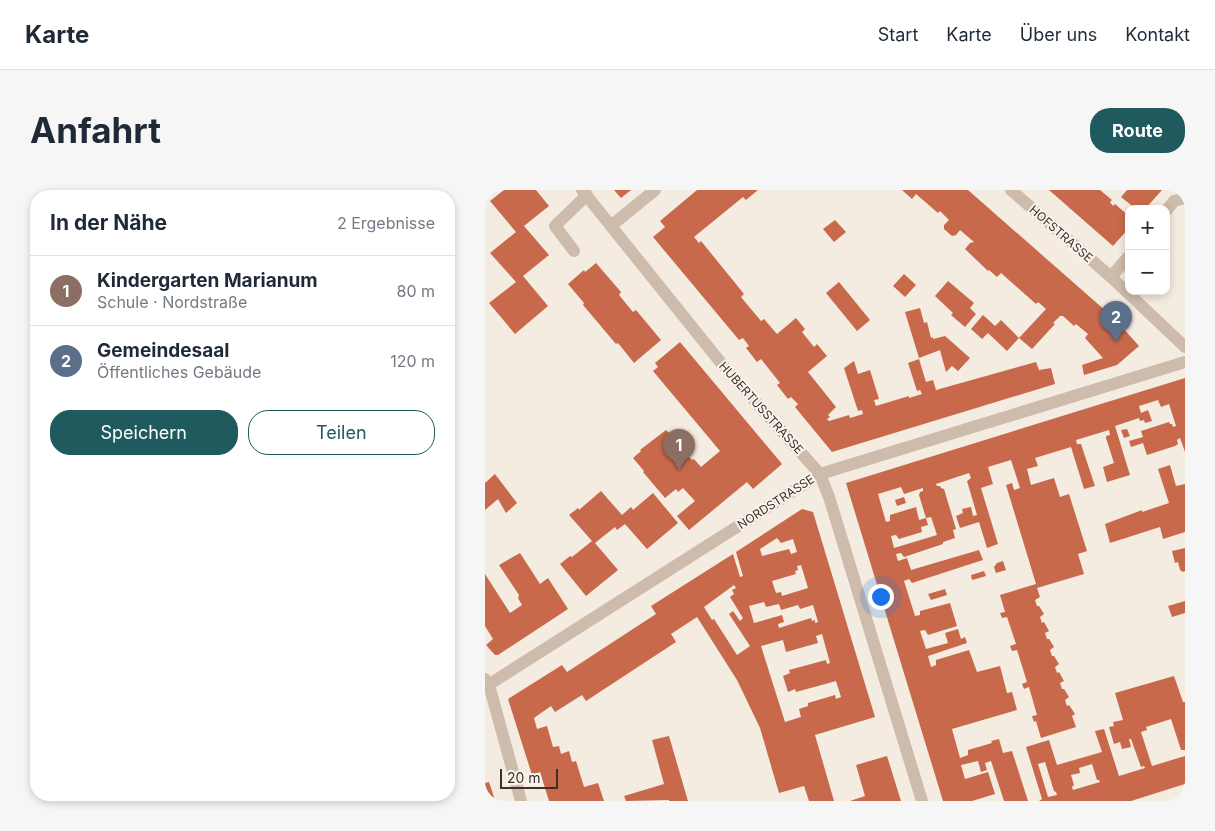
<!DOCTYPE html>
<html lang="de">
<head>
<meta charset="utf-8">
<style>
	:root { --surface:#fff; --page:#f6f6f7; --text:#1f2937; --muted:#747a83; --line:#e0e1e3; --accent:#1f5a5e }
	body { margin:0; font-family:Inter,sans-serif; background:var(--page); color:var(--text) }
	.controls { position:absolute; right:15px; top:15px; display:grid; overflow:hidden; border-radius:10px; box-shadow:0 2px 8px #0003 }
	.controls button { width:45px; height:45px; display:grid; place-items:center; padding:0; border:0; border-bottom:1px solid var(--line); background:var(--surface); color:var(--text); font:25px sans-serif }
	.scale { position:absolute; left:15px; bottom:12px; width:58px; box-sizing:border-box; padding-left:5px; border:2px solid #3b302b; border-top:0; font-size:14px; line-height:18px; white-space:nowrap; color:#3b302b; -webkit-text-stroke:4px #fbf5ee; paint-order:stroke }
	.you { position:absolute; left:395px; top:406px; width:18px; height:18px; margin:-12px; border:4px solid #fff; border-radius:50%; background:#1a73e8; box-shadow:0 0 0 8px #1a73e833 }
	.badge { display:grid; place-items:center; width:32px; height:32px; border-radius:50%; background:var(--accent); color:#fff; font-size:16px; font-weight:700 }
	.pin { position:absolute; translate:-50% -41px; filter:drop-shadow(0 1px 2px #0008) }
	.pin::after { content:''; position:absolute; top:26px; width:18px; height:15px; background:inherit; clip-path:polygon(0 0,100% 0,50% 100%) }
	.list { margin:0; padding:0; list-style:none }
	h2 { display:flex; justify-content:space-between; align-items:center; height:65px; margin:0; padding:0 20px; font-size:21px }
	h2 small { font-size:16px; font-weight:400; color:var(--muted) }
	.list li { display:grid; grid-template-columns:32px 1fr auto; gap:15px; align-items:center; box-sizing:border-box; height:70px; padding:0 20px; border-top:1px solid var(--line) }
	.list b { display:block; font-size:19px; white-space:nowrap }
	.list p { margin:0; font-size:16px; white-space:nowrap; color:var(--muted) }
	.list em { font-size:16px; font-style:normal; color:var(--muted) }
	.actions { display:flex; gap:10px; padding:15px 20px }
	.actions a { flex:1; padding:11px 0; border:1px solid var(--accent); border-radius:20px; text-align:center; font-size:18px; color:var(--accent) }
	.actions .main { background:var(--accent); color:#fff }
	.map { position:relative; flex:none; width:700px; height:611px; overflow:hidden; border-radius:20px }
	header { display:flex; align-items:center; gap:30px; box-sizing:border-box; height:70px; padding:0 25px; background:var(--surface); border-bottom:1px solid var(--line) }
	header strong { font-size:24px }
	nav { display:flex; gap:28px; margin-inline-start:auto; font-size:18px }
	.intro { display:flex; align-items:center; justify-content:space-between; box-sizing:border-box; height:120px; padding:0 30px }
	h1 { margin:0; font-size:35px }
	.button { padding:12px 22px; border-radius:20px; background:var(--accent); color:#fff; font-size:18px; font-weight:700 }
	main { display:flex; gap:30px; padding:0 30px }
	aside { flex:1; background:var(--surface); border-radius:20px; box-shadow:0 2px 8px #0003 }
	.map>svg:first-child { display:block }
	.building { fill:#c8694b; fill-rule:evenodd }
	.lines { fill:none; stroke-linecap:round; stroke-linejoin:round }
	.minor { stroke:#cdbbac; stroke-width:12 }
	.labels { text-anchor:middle; stroke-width:4; stroke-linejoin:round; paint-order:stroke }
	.street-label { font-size:12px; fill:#3b302b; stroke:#fbf5ee }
</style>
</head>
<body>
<header>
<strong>Karte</strong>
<nav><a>Start</a><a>Karte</a><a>Über uns</a><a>Kontakt</a></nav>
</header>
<div class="intro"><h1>Anfahrt</h1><a class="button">Route</a></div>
<main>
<aside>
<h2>In der Nähe<small>2 Ergebnisse</small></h2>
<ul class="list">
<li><span class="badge" style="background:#8d6e63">1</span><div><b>Kindergarten Marianum</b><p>Schule · Nordstraße</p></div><em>80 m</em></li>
<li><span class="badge" style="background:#5c6f8a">2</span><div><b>Gemeindesaal</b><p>Öffentliches Gebäude</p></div><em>120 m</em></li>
</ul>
<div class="actions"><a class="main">Speichern</a><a>Teilen</a></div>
</aside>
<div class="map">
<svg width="700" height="611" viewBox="0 0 700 611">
	<rect width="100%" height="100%" fill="#f4ebe1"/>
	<g class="building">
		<path d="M19 0H51L64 16 39 36 64 65 38 86 63 116 30 144 4 113 31 92 5 63 31 42 5 11Z"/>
		<path d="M129 0H146L136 8Z"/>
		<path d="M212 0H273L261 10 258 7 209 47 214 53 216 51 259 104 256 107 276 131 279 129 292 144 311 128 320 139 317 142 329 157 332 154 342 166 323 182 351 217 343 225 345 227 342 229 344 231 364 225 365 228 378 224 377 220 373 221 359 178 369 171 373 184 385 180 394 209 389 210 391 216 424 206V208L437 204 435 200 432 201 423 173 434 169 441 192 448 190 451 200 551 172 554 180 566 178 570 194 347 262 310 217 313 214 306 207 303 209 292 195 295 193 276 169 272 172 261 158 264 156 258 148 254 150 168 47 180 37 175 31Z"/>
		<path d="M417 0H483L630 129 654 156 632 175 599 185 597 175 618 168 600 148 603 144 591 134 589 136 578 126H575L568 133 570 134 547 159 534 148 561 119 553 112 551 114 516 83 512 87 504 80 503 81 480 59 485 53 489 52 475 40 471 45 467 46 459 39V35L464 30 455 21 453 23 431 4 427 9Z"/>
		<path d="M564 0H615L627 10 625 12 628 16 630 14 644 26V38L628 56Z"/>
		<path d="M642 0H677L660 19H651L636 7Z"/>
		<path d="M350 30 361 42 349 52 338 39Z"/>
		<path d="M111 73 136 102 134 105 148 122 151 120 176 150 149 173 133 153 131 154 98 115 99 113 83 94 99 80 100 82Z"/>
		<path d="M419 84 431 95 420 107 408 96Z"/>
		<path d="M463 91 489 113 485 118 491 124 480 137 466 125 468 123 450 106Z"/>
		<path d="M354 92 385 130 372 141 341 103Z"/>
		<path d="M435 118 439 133 442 132 446 148 448 147V149L460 146 485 168 473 181 467 176 461 182 455 160 434 168 420 122Z"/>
		<path d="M498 125 510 136 516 130 534 148 522 161 503 143 497 149 486 139Z"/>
		<path d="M195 152 297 274 268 299 262 292 204 340 192 326 210 311 198 298 193 302 191 299 180 308 158 282 159 281 148 268 156 261 155 260 181 240 201 259 199 261 207 270 209 269 216 277 235 261 168 181 173 177 170 173Z"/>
		<path d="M700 188V262L695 248 692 250 693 254 690 256 662 265 658 253 646 257 644 251 658 247 656 241 684 232 685 234H687L688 237 691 236 684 214 676 217 673 210 654 216 656 223 663 220 667 231 660 233 659 230 655 231 654 228 630 236 645 285 622 292 618 277 629 273 621 248V246L625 245 624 240 591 250 592 254H596L610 296 599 299 586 257 550 268 553 276 542 279 546 295 569 288 575 307 584 304 602 361 593 364 599 384 552 398 555 407 550 410 552 416H554L559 424 555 427 557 433 559 432 564 441 560 443 562 449H564L569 457 565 460 567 466H569L574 474 570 477 572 483 574 482 579 491 575 493 577 499H579L584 507 580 510 582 516 584 515 590 524 587 526 591 537 556 548 551 531 549 532 547 526 552 525 544 497 539 499 537 494 542 492 532 460 527 461 525 456 531 454 522 427 517 428 515 423 520 422 515 405 551 394 521 295 527 293 529 300 535 298 526 270 503 277 508 294 496 298 513 354 502 358 494 332 475 338 471 326 478 323 477 319 486 317 488 326 492 325 482 291 486 288 484 283 451 294 452 296H455L456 298 459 299 471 339 468 340 470 348 458 352V354L419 367 416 363 411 364 413 371 422 368 426 380 494 360 498 370 427 393 424 389 419 391 430 426 435 425V421L465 413 472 436 443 445 440 440 435 441 441 459 463 453 460 443 473 439 476 449 480 447 482 453 443 466 446 477 451 475V470L484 460 492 482 515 476 522 503 527 502 532 520 467 539 475 568 483 565V560L507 553 506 551 514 549 518 563 527 561 543 611H519L506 571 500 573 502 580 496 582 493 571 476 575 480 589 503 582 510 604 487 611H458L361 293ZM416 297 419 304 438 298V301L435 302 434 305 441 328 446 327 452 345 409 358 406 346 411 345 414 349 437 342 436 337 443 335 441 328 434 330 431 317 405 325V331L401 332 393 304Z"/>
		<path d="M642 239 645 246 639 248 636 240Z"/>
		<path d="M685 275 691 296 700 294V342L678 349 675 337 625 353 620 334 657 320V322L684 313 673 279Z"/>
		<path d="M10 284 32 313 21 323 13 309 0 320V293Z"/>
		<path d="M116 301 137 325 146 317 148 320 168 303 193 333 162 359 140 334 132 340 130 337 110 353 133 380 101 406 75 374 85 366 87 367 107 351 84 325 93 318 94 320Z"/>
		<path d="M419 307 421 313 412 316 410 310Z"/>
		<path d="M317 319 328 322 390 527 330 545 349 611H324L319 596 294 603 275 538 252 490 212 427 186 444 191 452 101 511 97 505 70 522 66 516 49 528 52 539 62 536 68 557 74 556 76 564 84 561 87 572 91 571 99 597 113 593 119 611H64L55 582 47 585 23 509 77 475 82 482 171 424 166 416 248 364 255 387 258 386 251 362ZM292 348 296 353 308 349 312 362 306 364 304 359 277 366 275 359ZM316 375 323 398 297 406 296 402 291 403 287 391 311 384 310 381 313 380 312 376ZM249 395 251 398 247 400 249 404 245 407 258 428 255 431 248 421 244 424 265 456 252 465 229 429 227 430 219 417ZM279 412 281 417 294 414 296 420 313 415 315 419 328 415 333 432 330 433V430L327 431 326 428 294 438 293 434 299 432 297 425 269 433 264 416ZM337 444 345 473 342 474 341 470 304 480 305 483 298 486 303 502 310 499 311 502 351 491 356 507 351 509 350 505 323 513V516L314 519 316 527 300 532 276 456 298 450 301 462 333 453 331 446Z"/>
		<path d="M700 358V381L698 382 695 380 693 372 690 373 687 361Z"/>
		<path d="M35 363 55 394 63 388 83 419 13 465H10L1 455 8 449 0 436V384L25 423 37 415 33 408 34 405 14 375Z"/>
		<path d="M518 371 521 380 511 383 509 377 512 373Z"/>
		<path d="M499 381 501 386 487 390 486 385Z"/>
		<path d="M460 399 462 405 446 410 443 404Z"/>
		<path d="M700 411V423L687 427 683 416Z"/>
		<path d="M689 486 698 512H700V560H696L686 529 661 537 662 540 656 542 667 576 700 566V594L646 611H554L557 609 541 557 564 550 572 575 617 562 610 541 619 539 634 586 660 578 659 576 656 577 646 549H644L646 557 637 559 635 552 629 554 624 537 629 536 628 532 638 530 630 503ZM560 572 569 601 571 602 572 605 563 607 553 574ZM607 574 612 590H614L615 592 588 600 587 597 589 595 586 585 595 583 594 578Z"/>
		<path d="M184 546 203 611H184V610L141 611 139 606 179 594 167 550Z"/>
		<path d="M402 566 416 611H365L380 606 371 575Z"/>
		<path d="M4 592 10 610 0 611V593Z"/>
	</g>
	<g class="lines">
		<g class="minor">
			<path d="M97 0 236 173 335 284 344 307 437 611"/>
			<path d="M526 0 626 87 700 157"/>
			<path d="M681 21 689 11 700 8"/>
			<path d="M127 35 170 0"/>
			<path d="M89 61 70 36 102 5"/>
			<path d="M626 87 644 66"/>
			<path d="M0 489 4 495 36 611"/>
			<path d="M0 497 335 284 700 172"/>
		</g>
	</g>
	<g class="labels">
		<g class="street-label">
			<text transform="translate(576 44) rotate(41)" y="4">HOFSTRASSE</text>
			<text transform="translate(276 218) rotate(48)" y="4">HUBERTUSSTRASSE</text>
			<text transform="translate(291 312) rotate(-33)" y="4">NORDSTRASSE</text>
		</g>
	</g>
</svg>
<div class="controls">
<button>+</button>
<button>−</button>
</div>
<div class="scale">20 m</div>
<div class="you"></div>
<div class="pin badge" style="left:194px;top:280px;background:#8d6e63">1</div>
<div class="pin badge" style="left:631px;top:152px;background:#5c6f8a">2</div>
</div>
</main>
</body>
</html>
